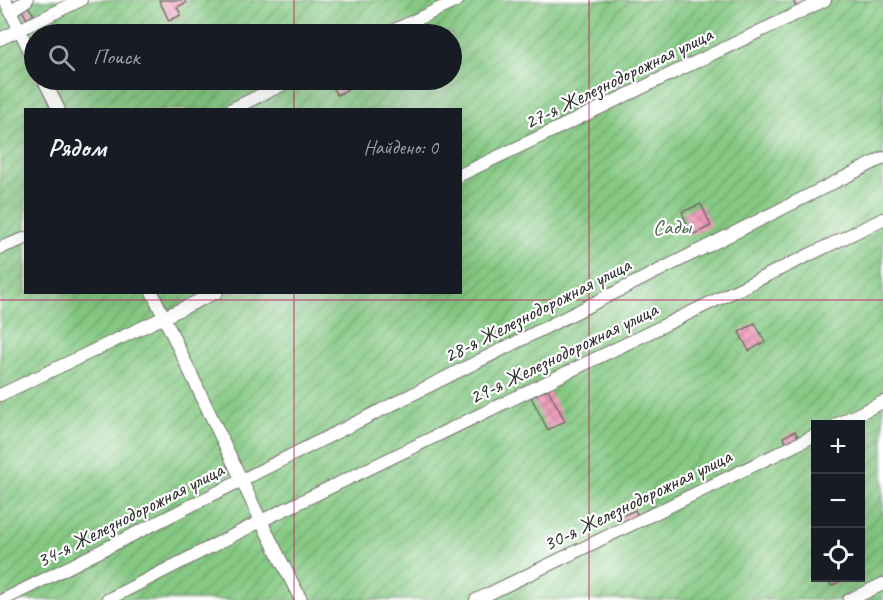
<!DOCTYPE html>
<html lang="ru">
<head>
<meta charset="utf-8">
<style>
	:root { --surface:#171b24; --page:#242831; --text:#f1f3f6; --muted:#9ea1a6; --line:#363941 }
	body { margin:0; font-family:Caveat,sans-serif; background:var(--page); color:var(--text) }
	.controls { position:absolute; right:18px; bottom:18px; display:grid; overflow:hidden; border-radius:0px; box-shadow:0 6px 24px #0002 }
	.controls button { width:54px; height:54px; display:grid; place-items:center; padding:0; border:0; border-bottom:2px solid var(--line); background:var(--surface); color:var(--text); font:30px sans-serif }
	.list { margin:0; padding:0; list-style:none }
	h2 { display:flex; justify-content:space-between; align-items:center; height:78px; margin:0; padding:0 24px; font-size:26px }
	h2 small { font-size:20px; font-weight:400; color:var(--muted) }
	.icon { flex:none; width:33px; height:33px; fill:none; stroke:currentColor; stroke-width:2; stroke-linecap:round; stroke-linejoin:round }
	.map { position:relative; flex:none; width:883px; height:600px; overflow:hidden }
	.search { position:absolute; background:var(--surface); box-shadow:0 6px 24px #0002; left:24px; top:24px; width:438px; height:66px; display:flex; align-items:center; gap:15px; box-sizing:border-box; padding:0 21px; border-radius:33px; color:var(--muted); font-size:22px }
	.panel { position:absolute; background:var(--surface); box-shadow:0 6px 24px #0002; left:24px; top:108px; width:438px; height:186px; border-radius:0px }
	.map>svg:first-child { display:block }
	.garden { fill:url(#garden-furrows); stroke:#587a57; stroke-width:1.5; fill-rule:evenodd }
	.building { fill:url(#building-cross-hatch) }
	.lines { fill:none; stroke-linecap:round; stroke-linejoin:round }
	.street-casing { stroke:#726f68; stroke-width:14 }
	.street { stroke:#fff; stroke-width:12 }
	.grid { fill:none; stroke:#c2185b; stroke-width:1.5; stroke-opacity:0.55 }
	.labels { text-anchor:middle; stroke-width:4.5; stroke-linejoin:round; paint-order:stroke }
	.street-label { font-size:21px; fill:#2b2b2b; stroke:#fff }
	.park-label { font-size:21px; fill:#4a624a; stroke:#fff }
</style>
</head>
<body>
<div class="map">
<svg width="883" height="600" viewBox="0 0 883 600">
	<defs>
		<pattern id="garden-furrows" width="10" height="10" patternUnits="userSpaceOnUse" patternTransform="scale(1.5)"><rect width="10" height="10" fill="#85c983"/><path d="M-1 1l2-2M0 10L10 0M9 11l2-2" fill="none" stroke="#6da36b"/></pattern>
		<pattern id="building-cross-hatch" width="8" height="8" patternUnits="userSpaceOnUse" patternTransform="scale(1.5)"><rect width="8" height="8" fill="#f09cbc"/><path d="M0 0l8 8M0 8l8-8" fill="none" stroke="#c37f99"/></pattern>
	</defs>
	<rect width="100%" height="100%" fill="#fff"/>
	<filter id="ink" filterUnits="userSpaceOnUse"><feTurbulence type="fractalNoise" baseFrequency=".0167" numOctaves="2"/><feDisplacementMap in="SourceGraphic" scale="12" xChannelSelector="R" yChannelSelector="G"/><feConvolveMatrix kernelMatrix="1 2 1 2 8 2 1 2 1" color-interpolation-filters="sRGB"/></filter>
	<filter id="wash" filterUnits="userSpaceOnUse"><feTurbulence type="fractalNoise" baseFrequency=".008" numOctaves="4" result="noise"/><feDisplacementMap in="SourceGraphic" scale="24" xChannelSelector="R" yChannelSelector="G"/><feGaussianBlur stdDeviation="1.35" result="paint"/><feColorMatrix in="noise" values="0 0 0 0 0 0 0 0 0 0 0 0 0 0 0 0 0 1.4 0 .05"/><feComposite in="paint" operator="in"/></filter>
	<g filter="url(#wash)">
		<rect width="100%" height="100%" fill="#f5ecd9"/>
		<path class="garden" d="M0 0H883V600H0ZM34 34H452V80H34ZM26 110H460V292H26ZM816 424H860V578H816Z"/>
		<g id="blocks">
			<g class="building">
				<path d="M159 0H185L186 3 177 7 181 15 169 21Z"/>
				<path d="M793 0H816L797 9Z"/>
				<path d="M28 6 34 15 27 19 22 10Z"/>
				<path d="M329 80H347L351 88 337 95Z"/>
				<path d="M701 204 711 226 692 235 682 212Z"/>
				<path d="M755 323 765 342 749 351 739 332Z"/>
				<path d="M548 389 565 421 548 430 531 397Z"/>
				<path d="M795 431 799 439 788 445 783 437Z"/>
				<path d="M635 510 640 519 624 527 619 517Z"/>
				<path d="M827 578H847L831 586Z"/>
			</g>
		</g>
	</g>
	<g filter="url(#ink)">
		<use href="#blocks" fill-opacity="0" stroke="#726f68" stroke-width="1.5"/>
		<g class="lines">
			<g class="street-casing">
				<g id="street">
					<path d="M5 0 34 60"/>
					<path d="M10 11 27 0"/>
					<path d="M386 34 458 0"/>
					<path d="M0 39 81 0"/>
					<path d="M44 80 59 110"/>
					<path d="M230 110 292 80"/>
					<path d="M460 175 825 0"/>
					<path d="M0 248 26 238"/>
					<path d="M152 292 261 521 301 600"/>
					<path d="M0 395 217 292"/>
					<path d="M837 424 883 402"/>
					<path d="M3 600 883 158"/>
					<path d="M107 600 261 521 883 219"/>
					<path d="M476 600 816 435"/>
					<path d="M849 600 883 584"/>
				</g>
			</g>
			<use href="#street" class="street"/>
		</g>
	</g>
	<path class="grid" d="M294 0V34M589 0V600M294 80V110M294 292V600M0 300H883"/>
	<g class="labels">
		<g class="street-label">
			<text transform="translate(618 78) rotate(-26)" y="7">27-я Железнодорожная улица</text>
			<text transform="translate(537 310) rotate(-27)" y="7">28-я Железнодорожная улица</text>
			<text transform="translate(563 353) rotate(-26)" y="7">29-я Железнодорожная улица</text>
			<text transform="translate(637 500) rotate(-26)" y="7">30-я Железнодорожная улица</text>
			<text transform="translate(130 515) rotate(-27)" y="7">34-я Железнодорожная улица</text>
		</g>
		<g class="park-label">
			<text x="672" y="234">Сады</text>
		</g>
	</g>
</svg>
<div class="controls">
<button>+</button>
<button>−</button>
<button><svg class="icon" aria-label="locate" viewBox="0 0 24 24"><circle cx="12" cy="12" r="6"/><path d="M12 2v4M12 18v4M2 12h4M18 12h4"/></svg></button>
</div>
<div class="search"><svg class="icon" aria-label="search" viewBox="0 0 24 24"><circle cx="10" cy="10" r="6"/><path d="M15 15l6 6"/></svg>Поиск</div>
<section class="panel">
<h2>Рядом<small>Найдено: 0</small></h2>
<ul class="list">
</ul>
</section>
</div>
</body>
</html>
